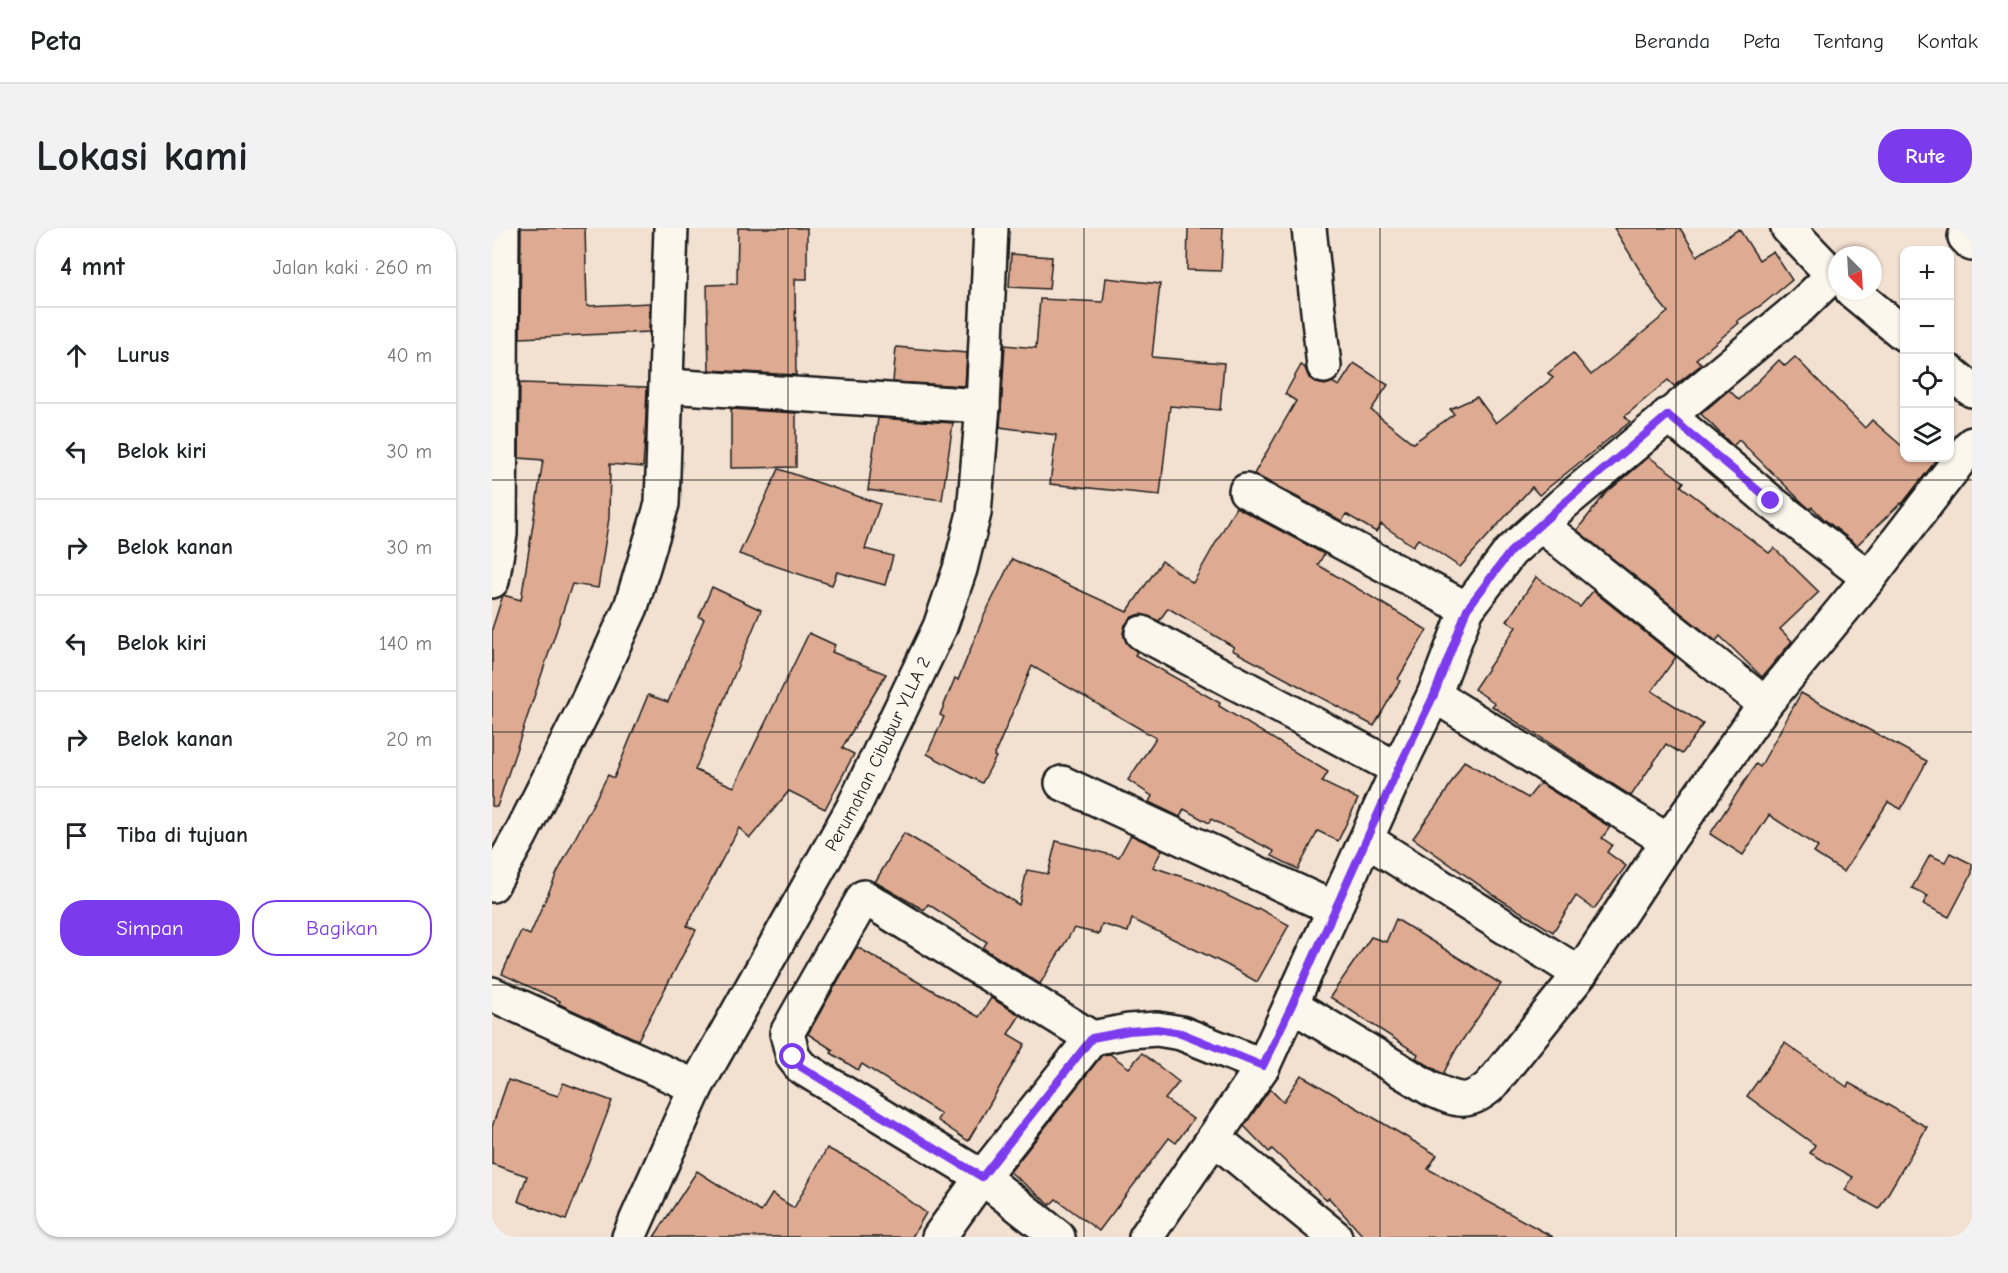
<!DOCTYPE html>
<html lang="id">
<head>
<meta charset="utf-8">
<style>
	:root { --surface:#fff; --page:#f2f2f2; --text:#202124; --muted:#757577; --line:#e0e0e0; --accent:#7c3aed }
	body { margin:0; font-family:"Comic Neue",sans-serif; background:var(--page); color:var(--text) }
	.controls { position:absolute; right:18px; top:18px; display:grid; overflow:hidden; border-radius:12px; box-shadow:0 2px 4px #0004 }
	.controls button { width:54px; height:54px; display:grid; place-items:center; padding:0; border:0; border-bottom:2px solid var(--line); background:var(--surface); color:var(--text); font:30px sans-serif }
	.compass { position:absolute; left:1336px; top:18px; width:54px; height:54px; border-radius:50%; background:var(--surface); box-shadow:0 2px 4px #0004; rotate:156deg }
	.stop { position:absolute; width:18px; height:18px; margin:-14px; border:4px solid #7c3aed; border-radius:50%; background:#fff }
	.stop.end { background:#7c3aed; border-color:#fff; box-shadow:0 2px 6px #0008 }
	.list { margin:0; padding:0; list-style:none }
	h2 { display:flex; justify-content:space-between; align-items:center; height:78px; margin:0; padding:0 24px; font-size:26px }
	h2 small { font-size:20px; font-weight:400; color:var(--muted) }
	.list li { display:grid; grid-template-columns:39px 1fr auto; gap:18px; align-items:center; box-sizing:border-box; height:96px; padding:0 24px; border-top:2px solid var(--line) }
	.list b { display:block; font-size:22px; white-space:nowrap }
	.list em { font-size:20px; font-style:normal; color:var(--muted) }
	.actions { display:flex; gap:12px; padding:18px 24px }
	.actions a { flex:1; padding:14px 0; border:2px solid var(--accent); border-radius:24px; text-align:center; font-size:21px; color:var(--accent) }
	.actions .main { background:var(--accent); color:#fff }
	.icon { flex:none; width:33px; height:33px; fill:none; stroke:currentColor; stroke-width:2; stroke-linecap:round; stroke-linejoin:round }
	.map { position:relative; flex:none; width:1480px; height:1009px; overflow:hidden; border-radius:24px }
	header { display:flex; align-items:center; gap:36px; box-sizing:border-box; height:84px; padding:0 30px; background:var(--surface); border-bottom:2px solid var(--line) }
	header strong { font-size:28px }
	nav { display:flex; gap:33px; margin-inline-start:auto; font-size:21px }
	.intro { display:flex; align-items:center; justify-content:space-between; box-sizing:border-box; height:144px; padding:0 36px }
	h1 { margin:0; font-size:42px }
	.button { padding:15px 27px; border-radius:24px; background:var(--accent); color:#fff; font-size:21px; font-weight:700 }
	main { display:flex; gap:36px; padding:0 36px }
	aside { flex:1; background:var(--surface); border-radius:24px; box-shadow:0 2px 4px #0004 }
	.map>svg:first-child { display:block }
	.building { fill:#deaa91; stroke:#1c1c1c; stroke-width:1.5 }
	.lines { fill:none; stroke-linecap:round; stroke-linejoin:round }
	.street-casing { stroke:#1c1c1c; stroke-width:38 }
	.street { stroke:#fbf7ec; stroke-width:33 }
	.route { stroke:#7c3aed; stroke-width:8 }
	.grid { fill:none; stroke:#1c1c1c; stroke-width:1.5; stroke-opacity:0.55 }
	.labels { text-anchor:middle; stroke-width:5; stroke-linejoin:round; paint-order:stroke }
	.street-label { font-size:18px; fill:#1c1c1c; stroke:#fbf7ec }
</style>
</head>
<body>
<header>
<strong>Peta</strong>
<nav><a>Beranda</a><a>Peta</a><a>Tentang</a><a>Kontak</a></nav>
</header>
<div class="intro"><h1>Lokasi kami</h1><a class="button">Rute</a></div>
<main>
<aside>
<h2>4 mnt<small>Jalan kaki · 260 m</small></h2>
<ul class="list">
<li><svg class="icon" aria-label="ahead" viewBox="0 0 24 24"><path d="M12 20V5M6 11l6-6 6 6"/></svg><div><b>Lurus</b></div><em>40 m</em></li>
<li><svg class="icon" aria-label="left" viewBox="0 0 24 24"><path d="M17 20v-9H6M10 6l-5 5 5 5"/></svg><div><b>Belok kiri</b></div><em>30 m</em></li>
<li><svg class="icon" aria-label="right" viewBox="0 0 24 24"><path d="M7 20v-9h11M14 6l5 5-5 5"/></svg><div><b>Belok kanan</b></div><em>30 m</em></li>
<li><svg class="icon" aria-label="left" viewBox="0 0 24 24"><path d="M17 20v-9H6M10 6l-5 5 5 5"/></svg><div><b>Belok kiri</b></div><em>140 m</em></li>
<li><svg class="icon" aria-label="right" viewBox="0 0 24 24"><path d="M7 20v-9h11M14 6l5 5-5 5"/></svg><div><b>Belok kanan</b></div><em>20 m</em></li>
<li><svg class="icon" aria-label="arrive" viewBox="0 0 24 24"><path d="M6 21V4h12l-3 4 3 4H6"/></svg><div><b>Tiba di tujuan</b></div></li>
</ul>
<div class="actions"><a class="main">Simpan</a><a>Bagikan</a></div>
</aside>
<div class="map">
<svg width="1480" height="1009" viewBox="0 0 1480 1009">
	<rect width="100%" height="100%" fill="#f2e0d1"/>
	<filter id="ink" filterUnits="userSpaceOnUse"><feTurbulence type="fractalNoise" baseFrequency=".0167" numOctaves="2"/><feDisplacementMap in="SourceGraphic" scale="12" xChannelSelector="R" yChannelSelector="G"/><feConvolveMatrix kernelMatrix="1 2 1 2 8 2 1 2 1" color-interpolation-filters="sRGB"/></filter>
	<g filter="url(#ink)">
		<g class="building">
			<path d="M29 0H93L95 78 158 75 157 104 28 110Z"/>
			<path d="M246 0H315V51H303L304 147 217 142 215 57 245 56Z"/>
			<path d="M696 0H731L729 43 695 42Z"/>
			<path d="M1122 0H1188L1205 28 1247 1 1267 32 1281 23 1300 52 1271 76 1245 93 1247 95 1204 131 1210 136 1182 158 1176 152 1133 188 1138 194 1047 267 1040 259 968 339 926 311 921 318 889 296 884 304 854 286 850 293 762 246 804 173 793 166 809 137 813 140 817 150 825 155 833 157 840 154 847 158 862 135 896 157 879 182 921 215 962 186 958 181 985 169 1004 195 1061 150 1056 145 1081 125 1099 147 1176 84 1166 72Z"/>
			<path d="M519 26 560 29 557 61 517 59Z"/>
			<path d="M614 50 668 56 660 129 732 135 728 182 678 178 668 267 558 256 564 207 508 199 513 117 544 120 548 71 611 74Z"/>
			<path d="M404 119 475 125 473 158 401 154Z"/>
			<path d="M1303 129 1373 200 1380 192 1411 219 1413 217V230H1446L1410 276 1409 275 1365 317 1332 291 1320 279 1318 281 1312 276 1247 212 1241 218 1209 186 1237 162 1247 172 1287 132 1293 138Z"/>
			<path d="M28 155 155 159 153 210 151 239 118 236 117 290 106 360 80 356 5 579 0 578V401L11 367 29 372 51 232 27 230Z"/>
			<path d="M239 181 304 185V239L239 240Z"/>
			<path d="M386 190 461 195 450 272 376 262Z"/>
			<path d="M1157 229 1192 254 1189 258 1277 325 1282 320 1327 364 1288 401 1300 413 1270 449 1228 408 1224 413 1085 302 1113 266Z"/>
			<path d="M287 241 388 276 373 321 401 328 393 357 345 344 340 357 247 326Z"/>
			<path d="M744 279 832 326 826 337 935 402 906 451 908 453 882 498 740 422 742 419 676 380 667 393 649 386 640 389 633 397 631 405 634 414 645 424 643 427 728 475 727 478 836 544 830 554 866 571 846 613 826 603 806 641 780 628 782 623 719 591 717 595 692 581 688 589 657 574 660 568 636 552 664 510 540 438 502 528 504 529 490 555 435 526 452 489 448 487 463 450 466 452 491 390 520 331 635 384 670 333 701 355Z"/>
			<path d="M1044 349 1088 379 1101 363 1184 429 1160 463 1211 496 1190 526 1174 516 1139 568 1000 478 1003 475 982 461 1024 399 1015 393Z"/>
			<path d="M220 359 269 382 203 542 242 559 317 405 343 417 340 424 394 446 350 520 362 526 333 581 297 563 258 610 247 600 195 698 204 702 146 812 67 776 68 773 10 746 29 703 38 707 65 645 116 547 122 550 156 467 176 474 212 391 207 389Z"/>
			<path d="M1309 465 1435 533 1409 581 1396 574 1352 644 1322 625 1326 619 1277 587 1251 627 1218 606 1264 536 1268 539Z"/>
			<path d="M972 533 1036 570 1048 555 1118 599 1110 610 1120 617 1115 624 1134 638 1102 681 1084 668 1061 704 1003 668 921 610 952 567Z"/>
			<path d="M412 605 457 632 527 677 535 642 556 646 564 613 627 629 639 607 670 622 661 639 709 655 765 682 766 680 797 697 765 754 735 737 640 691 636 704 610 696 607 706 582 700 548 756 491 720 495 714 436 676 432 682 383 654Z"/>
			<path d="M1458 625 1480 636V645L1457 689 1431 676 1436 668 1420 660 1438 627 1453 634Z"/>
			<path d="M904 691 1009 756 965 820 951 846 924 830 926 826 838 769 879 709 894 714Z"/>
			<path d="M365 719 487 789 499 770 528 787 516 806 533 816 476 913 445 892 449 886 370 836 366 842 339 825 341 822 316 806Z"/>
			<path d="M1293 815 1355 859 1357 855 1435 899 1387 981 1353 962 1361 949 1318 925 1323 917 1255 868Z"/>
			<path d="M650 825 687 854 673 871 701 891 684 915 677 910 607 1003 564 971 558 977 518 944 610 827 618 826 637 840Z"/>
			<path d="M809 847 945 927 936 941 1061 1009H872L837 970 834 972 780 921 777 924 752 898 778 861 791 874Z"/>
			<path d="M16 852 66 868 71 855 120 873 74 992 26 973 35 948 0 936V899Z"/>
			<path d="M335 920 375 941 434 985 420 1009H162L205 943 269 984 280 966 302 980Z"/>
		</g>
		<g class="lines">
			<g class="street-casing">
				<g id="street">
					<path d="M817 0 832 138"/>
					<path d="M1473 9 1480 16"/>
					<path d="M1360 63 1412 106"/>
					<path d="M1458 144 1480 162"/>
					<path d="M175 158 491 178"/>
					<path d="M1176 187 1279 274 1377 350"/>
					<path d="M754 263 975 381"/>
					<path d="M1049 297 1273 476"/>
					<path d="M0 353 8 306 10 0"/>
					<path d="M650 405 906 541"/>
					<path d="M942 467 1176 613"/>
					<path d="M570 555 843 681"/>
					<path d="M875 612 1088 746"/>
					<path d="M0 657 28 608 92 481 139 379 170 276 179 0"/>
					<path d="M0 766 204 859"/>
					<path d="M800 777 939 861C964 872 975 878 998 858L1088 746 1176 613 1273 476 1377 350 1480 216"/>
					<path d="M722 910 843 1009"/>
					<path id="s1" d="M137 1009 204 859 362 578 448 399 468 341 482 285 491 178 499 0"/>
					<path d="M447 1009 490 949 600 810"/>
					<path d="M566 1009 490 949 309 839 301 829 295 805 372 669 600 810 637 803 665 801 689 805 771 838"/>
					<path d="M654 1009 771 838 906 541 942 467 975 381 1018 324 1072 275 1309 78 1341 47 1296 0"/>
				</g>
			</g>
			<use href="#street" class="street"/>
		</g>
	</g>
	<g class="lines" filter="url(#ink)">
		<path class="route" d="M301 829 309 839 490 949 600 810 637 803 665 801 689 805 771 838 800 777 906 541 942 467 975 381 1018 324 1072 275 1176 187 1279 273"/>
	</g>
	<path class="grid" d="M296 0V1009M592 0V1009M888 0V1009M1184 0V1009M0 252H1480M0 504H1480M0 757H1480"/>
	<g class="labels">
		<g class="street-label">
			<text dy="6" stroke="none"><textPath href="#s1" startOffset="544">Perumahan Cibubur YLLA 2</textPath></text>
		</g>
	</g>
</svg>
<div class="controls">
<button>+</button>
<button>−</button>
<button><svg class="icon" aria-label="locate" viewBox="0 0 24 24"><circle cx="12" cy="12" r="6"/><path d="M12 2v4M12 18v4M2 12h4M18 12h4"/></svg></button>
<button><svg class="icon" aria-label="layers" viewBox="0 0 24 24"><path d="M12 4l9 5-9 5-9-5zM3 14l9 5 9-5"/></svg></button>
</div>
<svg class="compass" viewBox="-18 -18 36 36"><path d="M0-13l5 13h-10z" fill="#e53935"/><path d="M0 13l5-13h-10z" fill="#757577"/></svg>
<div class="stop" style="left:301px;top:829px"></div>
<div class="stop end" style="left:1279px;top:273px"></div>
</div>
</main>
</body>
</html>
